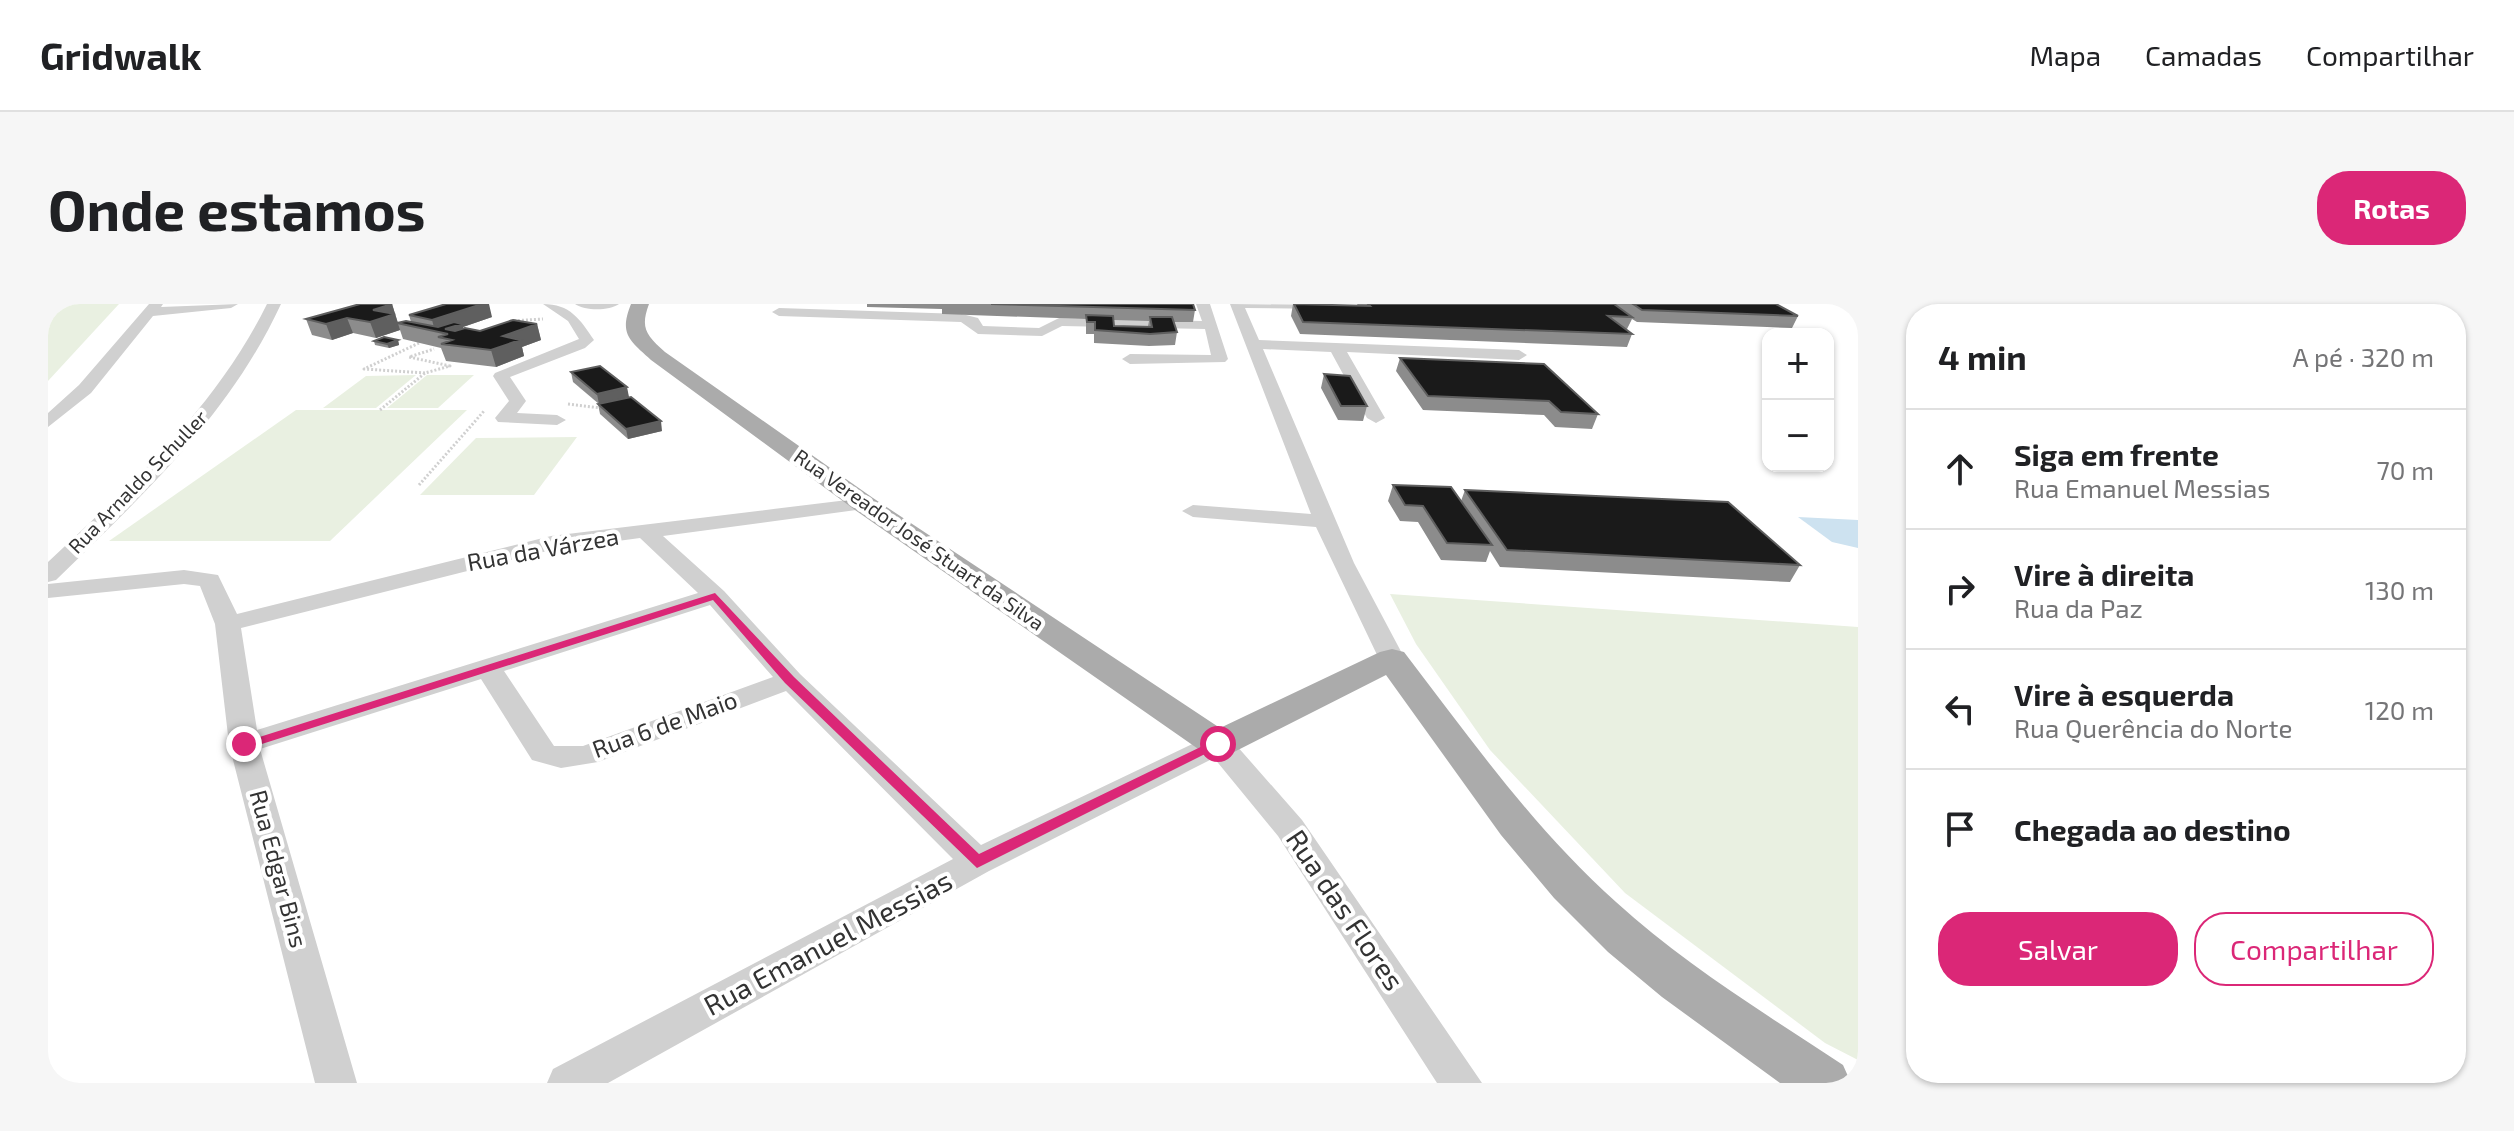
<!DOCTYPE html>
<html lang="pt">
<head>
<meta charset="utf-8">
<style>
	:root { --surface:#fff; --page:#f6f6f6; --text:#202124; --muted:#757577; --line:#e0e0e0; --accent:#db2777 }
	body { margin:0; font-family:"Exo 2",sans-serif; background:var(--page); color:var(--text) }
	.controls { position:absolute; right:24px; top:24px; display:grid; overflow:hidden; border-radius:16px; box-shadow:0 2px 6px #0004 }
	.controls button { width:72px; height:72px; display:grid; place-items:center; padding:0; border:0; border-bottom:2px solid var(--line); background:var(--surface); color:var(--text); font:40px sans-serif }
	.stop { position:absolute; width:24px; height:24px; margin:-18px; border:6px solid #db2777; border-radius:50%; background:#fff }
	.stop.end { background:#db2777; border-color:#fff; box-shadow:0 2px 8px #0008 }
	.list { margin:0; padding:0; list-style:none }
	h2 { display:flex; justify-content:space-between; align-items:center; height:104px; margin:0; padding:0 32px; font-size:34px }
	h2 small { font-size:26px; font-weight:400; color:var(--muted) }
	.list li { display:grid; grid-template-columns:52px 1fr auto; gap:24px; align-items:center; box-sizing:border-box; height:120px; padding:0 32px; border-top:2px solid var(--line) }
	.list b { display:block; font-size:30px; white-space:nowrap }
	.list p { margin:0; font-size:26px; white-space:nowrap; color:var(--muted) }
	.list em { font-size:26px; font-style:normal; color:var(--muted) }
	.actions { display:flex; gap:16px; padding:24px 32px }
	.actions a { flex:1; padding:18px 0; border:2px solid var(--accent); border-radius:32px; text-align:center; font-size:28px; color:var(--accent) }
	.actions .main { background:var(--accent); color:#fff }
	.icon { flex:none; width:44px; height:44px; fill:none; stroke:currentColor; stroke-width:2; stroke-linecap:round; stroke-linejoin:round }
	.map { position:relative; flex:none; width:1810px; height:779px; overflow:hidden; border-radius:32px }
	header { display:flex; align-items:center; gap:48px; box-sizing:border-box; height:112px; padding:0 40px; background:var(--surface); border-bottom:2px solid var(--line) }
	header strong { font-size:38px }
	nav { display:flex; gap:44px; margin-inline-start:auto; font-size:28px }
	.intro { display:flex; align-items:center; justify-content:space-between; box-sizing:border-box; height:192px; padding:0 48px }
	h1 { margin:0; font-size:56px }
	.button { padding:20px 36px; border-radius:32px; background:var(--accent); color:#fff; font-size:28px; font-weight:700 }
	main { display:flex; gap:48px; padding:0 48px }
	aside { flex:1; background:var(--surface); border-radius:32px; box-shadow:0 2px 6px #0004 }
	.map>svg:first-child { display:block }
	.green { fill:#e9f0e1 }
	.water { fill:#cde2f0 }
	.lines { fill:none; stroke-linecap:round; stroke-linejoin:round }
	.path { stroke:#d0d0d0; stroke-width:3; stroke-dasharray:2 2; stroke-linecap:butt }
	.minor { fill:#d0d0d0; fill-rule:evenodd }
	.major { fill:#ababab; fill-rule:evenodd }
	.wall { fill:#8c8c8c; fill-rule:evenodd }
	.shaded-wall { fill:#5f5f5f }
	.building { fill:#1a1a1a; stroke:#5f5f5f; stroke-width:2 }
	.route { fill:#db2777 }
	.labels { text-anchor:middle; stroke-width:8; stroke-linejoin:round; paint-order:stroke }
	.far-street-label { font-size:20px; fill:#333; stroke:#fff }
	.street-label { font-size:24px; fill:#333; stroke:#fff }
	.near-street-label { font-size:28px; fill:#333; stroke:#fff }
</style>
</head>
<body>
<header>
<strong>Gridwalk</strong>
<nav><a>Mapa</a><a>Camadas</a><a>Compartilhar</a></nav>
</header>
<div class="intro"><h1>Onde estamos</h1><a class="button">Rotas</a></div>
<main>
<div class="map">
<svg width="1810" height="779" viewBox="0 0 1810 779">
	<rect width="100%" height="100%" fill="#fff"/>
	<g class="green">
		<path d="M0 0H71L0 77Z"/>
		<path d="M368 71 328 104H275L318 72Z"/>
		<path d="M379 71H426L390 104H339Z"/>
		<path d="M248 106H419L282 237H61Z"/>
		<path d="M529 133 486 191H372L428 134Z"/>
		<path d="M1342 290 1810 323V756L1777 739 1577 589 1442 446 1368 340Z"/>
	</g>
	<path class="water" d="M1750 213 1810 216V244L1784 238Z"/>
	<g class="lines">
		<g class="path">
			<path d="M462 17 495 15"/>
			<path d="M371 39 316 65 377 69"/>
			<path d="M520 100 553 104 551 100"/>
			<path d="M332 106 377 69 402 62 361 53 386 45"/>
			<path d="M371 181 436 107"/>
		</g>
		<g class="minor">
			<path d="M101 0H115L113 3 190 0 183 4 105 12 43 89 0 123V109L31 81Z"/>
			<path d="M219 0H233C181 112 95 191 8 276L0 278V258C84 179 167 105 219 0Z"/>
			<path d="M495 0C522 0 532 15 546 36L537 44 462 73 478 97 469 109 509 111 518 116 509 121 450 118 447 114 461 97 445 72 447 69 531 35 520 17Z"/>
			<path d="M527 0H571C561 7 537 7 527 0Z"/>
			<path d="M1148 0H1162L1180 55 1177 58 1082 60 1074 55 1082 50 1163 51 1157 25 1014 22 994 32 930 30 913 18 731 12 724 8 731 4 914 10 930 14 935 22 991 24 1011 14 1154 17Z"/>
			<path d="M1182 0 1291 1 1284 5 1197 4 1211 36 1471 46 1479 51 1471 56 1299 48 1337 114 1328 119 1319 114 1283 48 1215 45 1306 259 1357 355 1353 361H1335L1331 355 1268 223 1145 213 1134 207 1145 201 1263 210Z"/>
			<path d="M816 194 823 196 826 200 823 204 615 232 676 287 752 370 933 541 1159 433 1170 430 1181 433 1254 516 1434 779H1389L1230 532 1166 454 941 567 560 779H499L505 765 905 555 738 387 550 458 513 464 484 456 433 375 212 445 309 779H267L181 440 167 320 152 282 136 280 0 294V280L136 266 170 271 189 310 503 232ZM592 234 650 289 209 426 193 324 503 246ZM662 301 725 373 535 442H506L456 367Z"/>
		</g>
		<path class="major" d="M583 0H601C592 24 598 31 617 48L825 194 1172 424 1332 348 1344 345 1356 348C1422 434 1486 525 1568 598 1637 661 1718 710 1795 761L1803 779H1732L1614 693 1560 648 1506 594 1453 531 1338 371 1184 449 1170 452 1156 449 807 206 603 56C581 36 571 30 583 0Z"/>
	</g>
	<g class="wall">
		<path d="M344 0 350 19 363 18 361 11 444 13 415 23V24L432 27 489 20 493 36 474 43 476 52 448 63 398 57 393 44 355 35 352 26 328 34 305 29 284 36 264 31 258 15Z"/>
		<path d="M819 0H1145L1147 6 1145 18H1126L1129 28 1127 41 1101 42 1046 39V30H1038V15L894 10V5L819 3ZM1066 16 1101 17 1100 22H1066Z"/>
		<path d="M1245 0 1310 2 1309 0H1728L1750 12 1744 24 1589 18 1584 15 1579 25H1577L1584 30 1579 43 1252 30 1243 12Z"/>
		<path d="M350 36 351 41 341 44 327 41 326 37Z"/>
		<path d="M1352 54 1550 110 1544 125 1507 123 1496 111 1375 106 1348 67Z"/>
		<path d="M523 68 581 93 551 100 525 78Z"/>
		<path d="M1276 70 1319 102 1315 117 1290 116 1273 84Z"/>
		<path d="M550 100 614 127 580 135 552 110Z"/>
		<path d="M1345 181 1413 197 1417 186 1752 261 1742 278 1452 263 1442 247 1438 258 1393 256 1370 218 1352 217 1340 197Z"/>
	</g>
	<g class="shaded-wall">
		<path d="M344 0 352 26 328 34 322 18 325 6Z"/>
		<path d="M434 0H441L444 13 415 23 418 36 387 27 384 16Z"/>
		<path d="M299 14 305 29 284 36 278 20Z"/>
		<path d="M489 20 493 36 474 43 476 52 448 63 443 46 455 32Z"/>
		<path d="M350 36 351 41 341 44 339 40Z"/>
		<path d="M579 83 581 93 551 100 549 90Z"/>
		<path d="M613 117 614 127 580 135 578 125Z"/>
	</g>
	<g class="building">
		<path d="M312 0H344L325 6 347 10 322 18 299 14 278 20 258 15Z"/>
		<path d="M398 0H434L384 16 361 11Z"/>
		<path d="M943 0H1145L1147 6Z"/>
		<path d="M1246 0 1322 2 1320 0H1566L1584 13 1560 12 1584 30 1255 18Z"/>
		<path d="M1585 0H1728L1750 12 1594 6Z"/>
		<path d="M1038 11 1065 12 1066 22 1104 23 1102 13H1124L1129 28 1102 30 1047 26V18H1039Z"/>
		<path d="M465 16 489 20 455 32 472 36 443 46 393 40 404 36 390 33 400 30 349 19 358 17 390 23 406 18 414 20 397 25 407 27 417 24 432 27Z"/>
		<path d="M336 33 350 36 339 40 326 37Z"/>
		<path d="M1352 54 1496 60 1550 110 1513 108 1501 97 1380 92Z"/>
		<path d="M552 62 579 83 549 90 523 68Z"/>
		<path d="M1276 70 1302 72 1319 102H1293Z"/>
		<path d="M583 93 613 117 578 125 550 100Z"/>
		<path d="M1345 181 1403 183 1444 241 1399 239 1375 202 1357 201Z"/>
		<path d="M1417 186 1680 198 1752 261 1459 246Z"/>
	</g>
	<path class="route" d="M667 289 746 373 931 550 1165 437 1177 440 929 564 737 379 665 296 201 444 189 440Z"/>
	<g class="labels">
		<g class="far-street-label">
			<text transform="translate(90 178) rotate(-46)" y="7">Rua Arnaldo Schuller</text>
			<text transform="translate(871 236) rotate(35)" y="7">Rua Vereador José Stuart da Silva</text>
		</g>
		<g class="street-label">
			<text transform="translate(495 246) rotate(-10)" y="8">Rua da Várzea</text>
			<text transform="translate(617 421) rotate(-20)" y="8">Rua 6 de Maio</text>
			<text transform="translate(230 565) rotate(75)" y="8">Rua Edgar Bins</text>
		</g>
		<g class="near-street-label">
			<text transform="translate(1297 606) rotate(56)" y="10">Rua das Flores</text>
			<text transform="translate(780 639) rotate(-28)" y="10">Rua Emanuel Messias</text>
		</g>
	</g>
</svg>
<div class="controls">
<button>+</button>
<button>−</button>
</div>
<div class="stop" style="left:1170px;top:440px"></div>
<div class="stop end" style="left:196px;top:440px"></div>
</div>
<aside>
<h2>4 min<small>A pé · 320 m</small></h2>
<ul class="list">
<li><svg class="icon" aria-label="ahead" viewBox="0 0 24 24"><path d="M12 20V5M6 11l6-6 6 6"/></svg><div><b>Siga em frente</b><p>Rua Emanuel Messias</p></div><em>70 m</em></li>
<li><svg class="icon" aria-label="right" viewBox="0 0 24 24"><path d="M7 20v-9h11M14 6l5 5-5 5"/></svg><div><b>Vire à direita</b><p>Rua da Paz</p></div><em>130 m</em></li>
<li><svg class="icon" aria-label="left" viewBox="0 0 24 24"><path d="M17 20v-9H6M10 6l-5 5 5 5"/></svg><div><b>Vire à esquerda</b><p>Rua Querência do Norte</p></div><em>120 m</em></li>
<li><svg class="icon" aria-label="arrive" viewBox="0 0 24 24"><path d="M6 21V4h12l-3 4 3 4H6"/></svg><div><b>Chegada ao destino</b></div></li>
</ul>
<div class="actions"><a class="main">Salvar</a><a>Compartilhar</a></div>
</aside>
</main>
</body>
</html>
